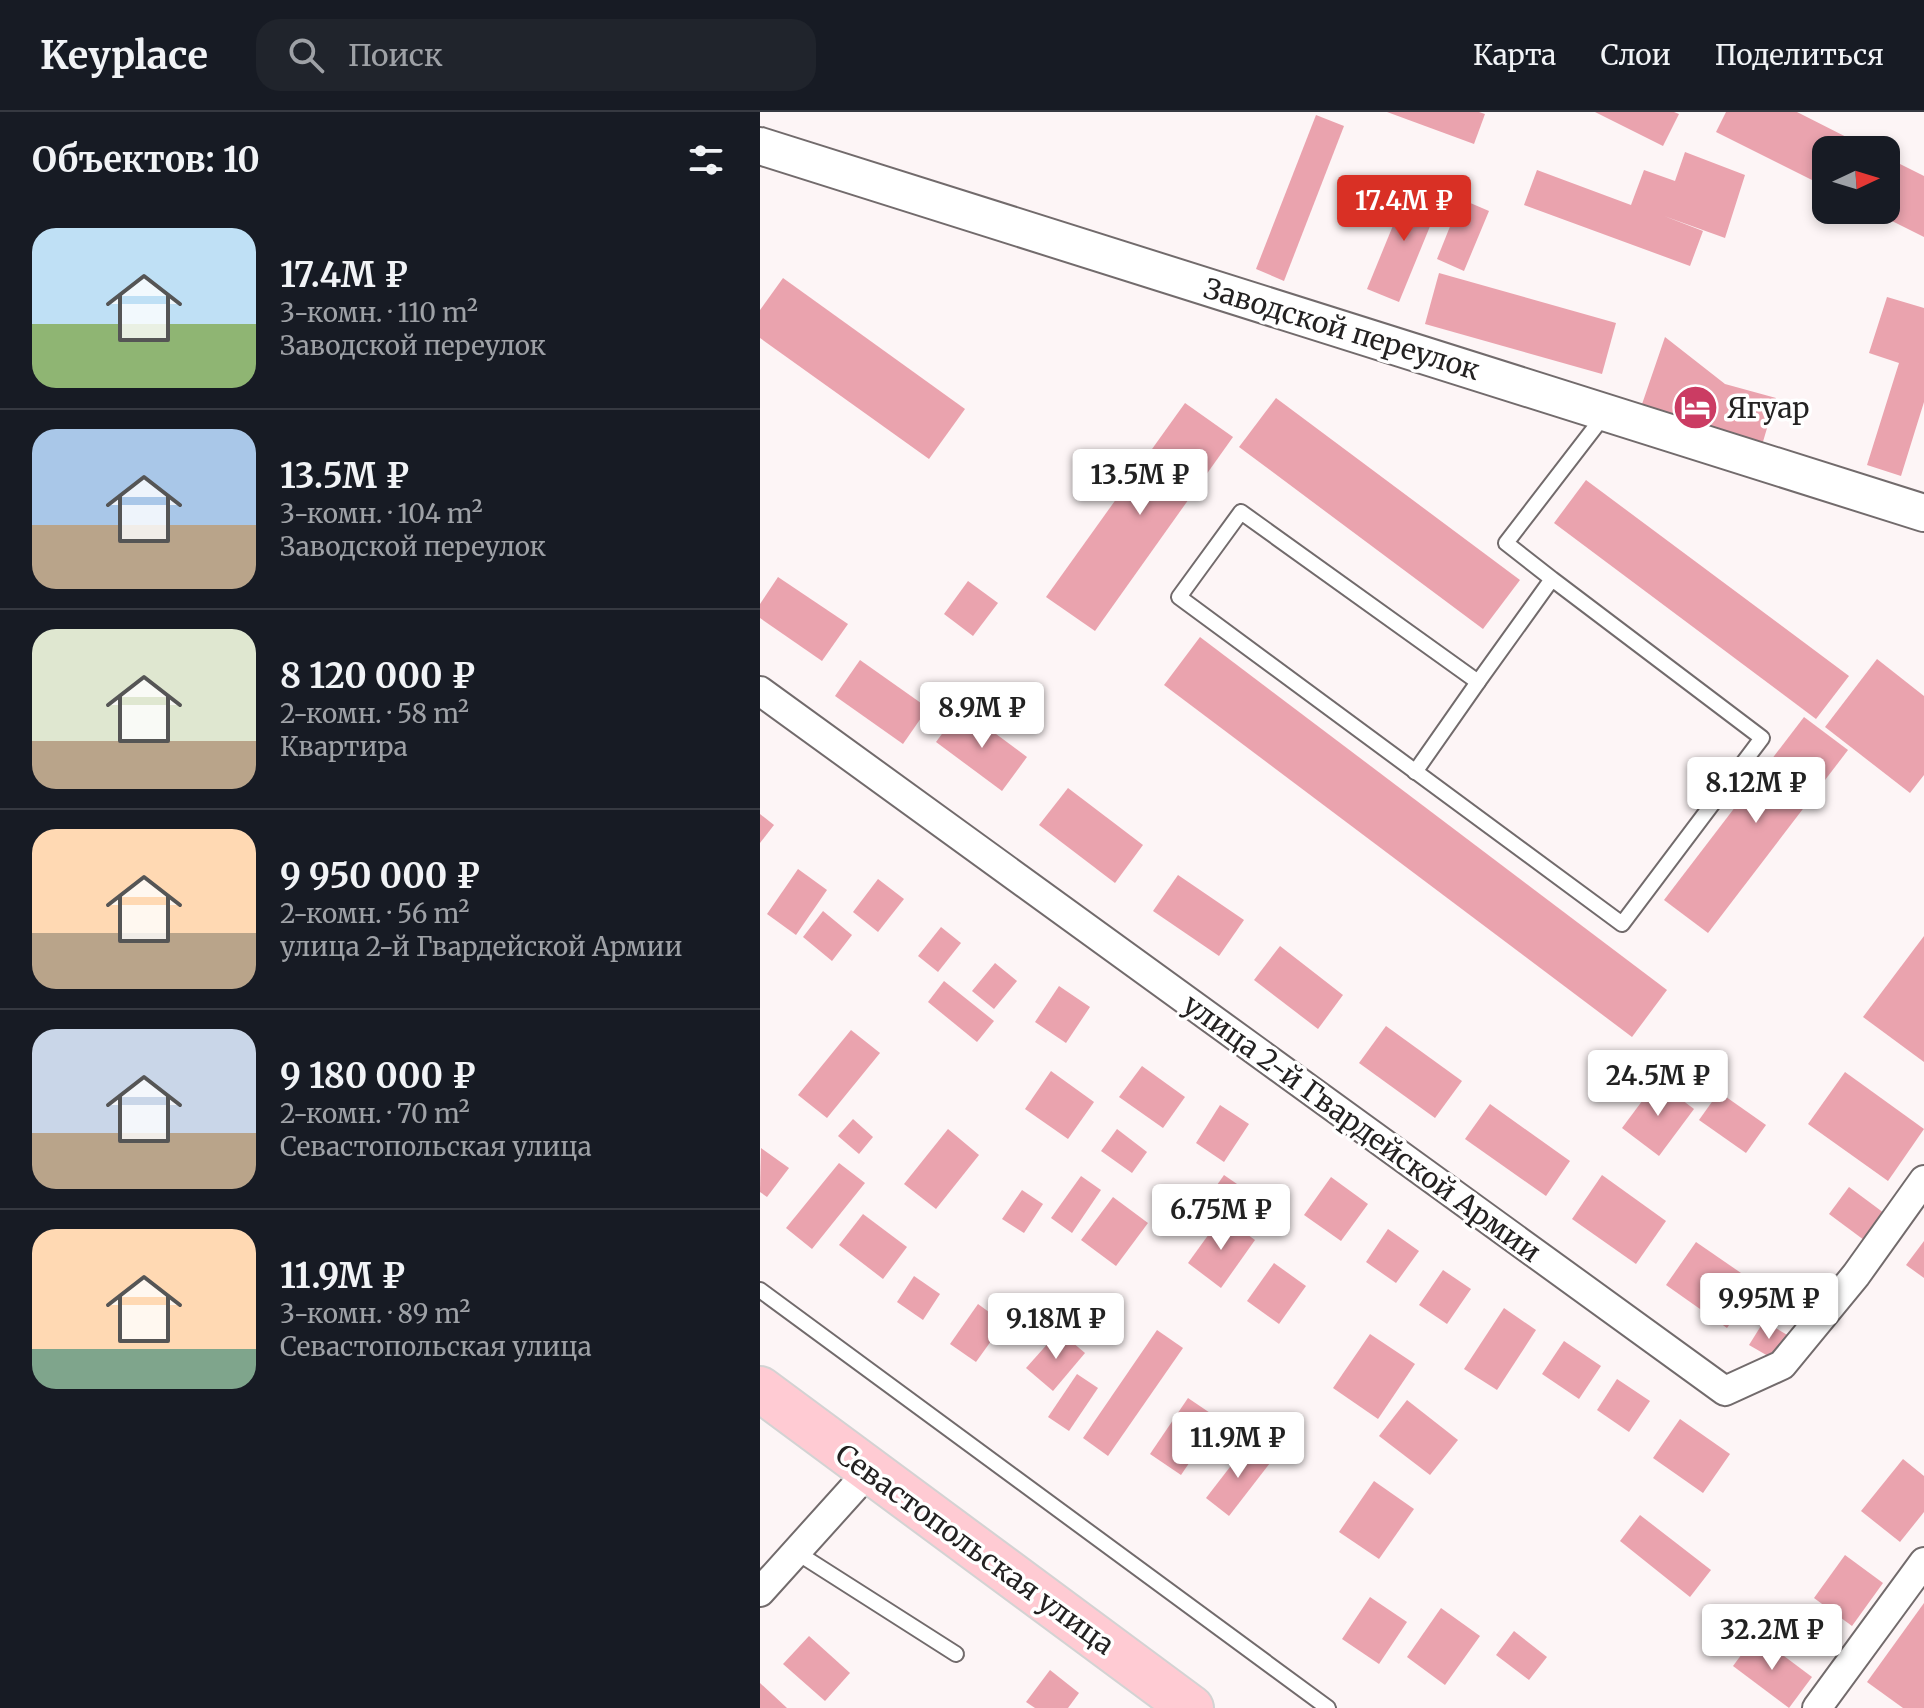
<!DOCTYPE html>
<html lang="ru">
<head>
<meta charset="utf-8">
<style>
  :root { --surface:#171b24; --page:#20242c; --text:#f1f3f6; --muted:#9ea1a6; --line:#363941; --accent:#d93025 }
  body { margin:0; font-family:Merriweather,serif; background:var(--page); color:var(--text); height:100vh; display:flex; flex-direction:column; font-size:30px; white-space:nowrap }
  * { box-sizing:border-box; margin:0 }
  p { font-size:26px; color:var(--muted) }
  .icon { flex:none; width:44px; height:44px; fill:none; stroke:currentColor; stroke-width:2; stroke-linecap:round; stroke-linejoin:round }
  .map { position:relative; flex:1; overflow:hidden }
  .drawer { display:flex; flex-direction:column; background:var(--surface); width:760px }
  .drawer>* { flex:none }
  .needle { width:52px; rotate:86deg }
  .fabs { position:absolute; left:1052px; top:24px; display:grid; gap:16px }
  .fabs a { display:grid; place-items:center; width:88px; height:88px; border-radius:16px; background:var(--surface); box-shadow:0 4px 12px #0003; font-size:40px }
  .price { position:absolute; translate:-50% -68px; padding:0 18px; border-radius:8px; background:#fff; color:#222; font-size:26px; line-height:52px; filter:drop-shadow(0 2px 4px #0008) }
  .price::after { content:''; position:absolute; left:50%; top:48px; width:24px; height:18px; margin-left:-12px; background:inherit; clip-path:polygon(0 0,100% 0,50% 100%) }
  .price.current { background:var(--accent); color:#fff }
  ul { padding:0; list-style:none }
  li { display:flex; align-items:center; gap:24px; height:200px; padding:0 32px }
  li+li { border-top:2px solid var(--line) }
  li span { display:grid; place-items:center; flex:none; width:224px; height:160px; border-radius:24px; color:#555 }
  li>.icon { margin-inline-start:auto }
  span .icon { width:96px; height:96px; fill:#fffc; stroke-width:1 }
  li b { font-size:34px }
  h2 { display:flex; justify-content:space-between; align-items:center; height:96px; padding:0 32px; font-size:34px }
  header { display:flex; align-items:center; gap:48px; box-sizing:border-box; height:112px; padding:0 40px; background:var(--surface); border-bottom:2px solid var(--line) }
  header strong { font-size:38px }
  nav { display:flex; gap:44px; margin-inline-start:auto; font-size:28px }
  .search { width:560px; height:72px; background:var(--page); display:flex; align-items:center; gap:20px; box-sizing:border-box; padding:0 28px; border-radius:24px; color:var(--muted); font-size:30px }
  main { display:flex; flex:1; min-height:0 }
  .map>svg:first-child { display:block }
</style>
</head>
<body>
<header>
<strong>Keyplace</strong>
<div class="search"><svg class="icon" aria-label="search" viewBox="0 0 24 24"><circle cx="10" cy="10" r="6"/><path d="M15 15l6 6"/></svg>Поиск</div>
<nav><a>Карта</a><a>Слои</a><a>Поделиться</a></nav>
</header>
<main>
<section class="drawer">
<h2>Объектов: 10<svg class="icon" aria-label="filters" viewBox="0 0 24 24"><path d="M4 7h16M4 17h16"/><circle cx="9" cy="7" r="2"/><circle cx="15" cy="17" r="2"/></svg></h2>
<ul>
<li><span style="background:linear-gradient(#bfe0f5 60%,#8fb573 0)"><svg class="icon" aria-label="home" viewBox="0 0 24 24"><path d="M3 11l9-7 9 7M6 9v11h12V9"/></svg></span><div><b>17.4M ₽</b><p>3-комн. · 110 m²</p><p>Заводской переулок</p></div></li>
<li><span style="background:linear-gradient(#a9c7e8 60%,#b9a48a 0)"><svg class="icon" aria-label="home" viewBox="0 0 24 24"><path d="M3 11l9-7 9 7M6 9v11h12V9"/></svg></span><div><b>13.5M ₽</b><p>3-комн. · 104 m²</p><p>Заводской переулок</p></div></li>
<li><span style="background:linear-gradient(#dfe7d0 70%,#b9a48a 0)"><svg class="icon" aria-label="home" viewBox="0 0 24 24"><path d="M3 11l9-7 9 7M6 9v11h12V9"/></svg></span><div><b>8 120 000 ₽</b><p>2-комн. · 58 m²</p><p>Квартира</p></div></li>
<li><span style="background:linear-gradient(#ffd9b3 65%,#b9a48a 0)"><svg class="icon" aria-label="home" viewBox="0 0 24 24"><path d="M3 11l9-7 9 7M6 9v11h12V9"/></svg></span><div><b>9 950 000 ₽</b><p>2-комн. · 56 m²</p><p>улица 2-й Гвардейской Армии</p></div></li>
<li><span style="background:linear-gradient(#c9d6e8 65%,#b9a48a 0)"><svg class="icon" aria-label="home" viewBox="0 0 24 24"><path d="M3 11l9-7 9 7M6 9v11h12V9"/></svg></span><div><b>9 180 000 ₽</b><p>2-комн. · 70 m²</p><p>Севастопольская улица</p></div></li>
<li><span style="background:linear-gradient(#ffd9b3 75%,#7fa58c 0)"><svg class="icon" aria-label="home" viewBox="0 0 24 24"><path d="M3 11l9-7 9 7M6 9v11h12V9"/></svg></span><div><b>11.9M ₽</b><p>3-комн. · 89 m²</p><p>Севастопольская улица</p></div></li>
</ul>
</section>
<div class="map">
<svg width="1164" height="1596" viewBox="0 0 1164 1596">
  <rect width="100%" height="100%" fill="#fdf5f6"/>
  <g fill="#eaa3ae">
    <polygon points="627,0 719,0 725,2 714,32"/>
    <polygon points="835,0 914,0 919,2 903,34"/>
    <polygon points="966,0 1037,0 1112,38 1066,38 1066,75 956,20"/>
    <polygon points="556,3 584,14 524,169 496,157"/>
    <polygon points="925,40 985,63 965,126 904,104 943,119 930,154 764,93 777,58 871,93 884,58 915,69"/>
    <polygon points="1126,45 1164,64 1164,125 1110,98 1126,98"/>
    <polygon points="650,72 682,85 639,190 607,177"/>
    <polygon points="701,87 729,99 704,159 677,147"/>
    <polygon points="679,161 856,211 842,262 665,212"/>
    <polygon points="23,166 205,297 169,347 0,226 0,198"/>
    <polygon points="1127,185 1164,196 1164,290 1141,364 1107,353 1139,251 1109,241"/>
    <polygon points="905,225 965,272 1016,286 1002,333 880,298"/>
    <polygon points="516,286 760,468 723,517 479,335"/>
    <polygon points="425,291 473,325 335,519 286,485"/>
    <polygon points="826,368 1089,564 1056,607 794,411"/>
    <polygon points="18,465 88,512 62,549 0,506 0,492"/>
    <polygon points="208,469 238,491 213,524 184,502"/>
    <polygon points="440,525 907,878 872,925 404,573"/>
    <polygon points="1117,547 1164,584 1164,663 1150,681 1065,615"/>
    <polygon points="100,548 168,596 143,632 75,584"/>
    <polygon points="201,596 267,645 242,679 176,630"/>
    <polygon points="1044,605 1088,638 948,821 904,788"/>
    <polygon points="308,676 383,733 355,771 279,713"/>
    <polygon points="0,702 14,713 0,731"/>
    <polygon points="38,757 67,778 36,823 7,802"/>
    <polygon points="418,763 484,808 459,844 393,799"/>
    <polygon points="118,767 144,787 118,820 93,800"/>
    <polygon points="63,799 92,823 72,849 43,825"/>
    <polygon points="181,815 201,831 178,860 158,844"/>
    <polygon points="1164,824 1164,950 1103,905"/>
    <polygon points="520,834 583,883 558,917 494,868"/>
    <polygon points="235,851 257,869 234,897 212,879"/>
    <polygon points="184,869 234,909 217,930 168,890"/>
    <polygon points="299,874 330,895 306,931 275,910"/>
    <polygon points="626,914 702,969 675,1006 599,951"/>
    <polygon points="91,918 120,941 67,1006 38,983"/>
    <polygon points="382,954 425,985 403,1016 359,985"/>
    <polygon points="291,959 334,990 308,1027 265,997"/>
    <polygon points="1085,960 1164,1017 1128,1069 1048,1012"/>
    <polygon points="897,969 934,997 899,1044 862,1016"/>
    <polygon points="959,980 1006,1013 986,1041 939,1008"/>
    <polygon points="730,992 810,1049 786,1084 705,1027"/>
    <polygon points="460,993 489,1012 464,1050 436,1031"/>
    <polygon points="93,1007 113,1025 99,1042 78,1024"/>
    <polygon points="188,1017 219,1043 176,1097 144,1072"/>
    <polygon points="357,1017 387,1040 372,1061 341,1039"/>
    <polygon points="1,1036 29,1056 7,1085 0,1080"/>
    <polygon points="79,1051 105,1071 52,1137 26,1116"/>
    <polygon points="464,1063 519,1101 505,1121 450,1083"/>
    <polygon points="842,1063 906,1109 876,1152 812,1107"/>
    <polygon points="321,1064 341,1078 312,1121 291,1106"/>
    <polygon points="571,1065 608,1092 581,1129 544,1103"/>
    <polygon points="1089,1075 1124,1101 1104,1128 1069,1102"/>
    <polygon points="262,1078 283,1092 264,1121 242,1107"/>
    <polygon points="353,1085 388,1111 356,1154 321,1128"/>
    <polygon points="103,1102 147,1135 123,1167 79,1133"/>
    <polygon points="462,1104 495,1128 461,1176 428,1151"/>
    <polygon points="628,1117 659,1139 636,1171 606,1150"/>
    <polygon points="1164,1129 1164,1166 1146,1153"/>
    <polygon points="936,1130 997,1172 967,1216 906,1173"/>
    <polygon points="514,1151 546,1174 519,1212 487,1189"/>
    <polygon points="683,1158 711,1177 687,1212 659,1193"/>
    <polygon points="154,1164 180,1182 163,1208 137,1190"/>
    <polygon points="218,1192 244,1211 216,1250 190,1232"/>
    <polygon points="744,1196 776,1218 737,1278 704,1257"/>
    <polygon points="1004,1209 1029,1224 1015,1248 989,1233"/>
    <polygon points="397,1218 423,1236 348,1344 323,1326"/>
    <polygon points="299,1219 325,1241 293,1279 266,1256"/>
    <polygon points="610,1222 655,1252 618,1307 573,1276"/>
    <polygon points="804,1229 841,1254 819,1287 782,1262"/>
    <polygon points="317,1262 338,1276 309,1319 288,1305"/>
    <polygon points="857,1267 890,1289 869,1320 837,1298"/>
    <polygon points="428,1286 459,1307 421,1363 390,1342"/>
    <polygon points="647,1288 698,1328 670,1363 619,1324"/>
    <polygon points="920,1307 970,1342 943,1381 893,1346"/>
    <polygon points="487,1333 510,1351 469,1404 446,1386"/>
    <polygon points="1143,1347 1164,1364 1164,1400 1140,1430 1101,1399"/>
    <polygon points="614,1369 654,1397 619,1447 579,1420"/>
    <polygon points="880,1403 951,1458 930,1485 860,1429"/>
    <polygon points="1085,1443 1123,1471 1092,1514 1054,1486"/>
    <polygon points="610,1485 647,1510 619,1552 582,1527"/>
    <polygon points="1164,1491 1164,1596 1143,1596 1107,1570"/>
    <polygon points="681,1496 720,1524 685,1573 647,1545"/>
    <polygon points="754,1519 787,1545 769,1568 736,1543"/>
    <polygon points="996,1523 1052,1565 1029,1596 973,1554"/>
    <polygon points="49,1524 90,1561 65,1589 23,1552"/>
    <polygon points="290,1558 319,1581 308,1596 275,1596 266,1590"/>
    <polygon points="0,1571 27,1596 0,1596"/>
  </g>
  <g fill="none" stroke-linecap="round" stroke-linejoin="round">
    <defs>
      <g id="service">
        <polyline points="792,467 1002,626 862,812 419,485 481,400 718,570 792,467 746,431 846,301"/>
        <polyline points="655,660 718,570"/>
        <polyline points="0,1178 568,1596"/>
        <polyline points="36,1440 196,1542"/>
      </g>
      <g id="minor">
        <polyline points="0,579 965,1279 1022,1253 1096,1163 1164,1068"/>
        <polyline points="0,1480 110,1358"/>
        <polyline points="1057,1596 1164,1450"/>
      </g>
      <polyline id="tertiary" points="0,34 1164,401"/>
      <polyline id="primary" points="0,1277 431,1596"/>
    </defs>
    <use href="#service" stroke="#726b6c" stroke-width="18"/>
    <use href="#minor" stroke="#726b6c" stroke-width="32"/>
    <use href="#tertiary" stroke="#726b6c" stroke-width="40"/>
    <use href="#primary" stroke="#d3d3d3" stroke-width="48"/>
    <use href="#service" stroke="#fff" stroke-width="14"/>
    <use href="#minor" stroke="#fff" stroke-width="28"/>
    <use href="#tertiary" stroke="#fff" stroke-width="36"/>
    <use href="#primary" stroke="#ffcbd3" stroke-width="44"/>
  </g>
  <defs>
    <symbol id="hotel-disc" viewBox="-11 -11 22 22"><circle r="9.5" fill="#cb3c63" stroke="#fff"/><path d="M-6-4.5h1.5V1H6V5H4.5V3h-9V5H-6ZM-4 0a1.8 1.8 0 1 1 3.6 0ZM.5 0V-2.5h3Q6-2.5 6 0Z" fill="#fff"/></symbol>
  </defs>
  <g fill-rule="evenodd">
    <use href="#hotel-disc" x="910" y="270" width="51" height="51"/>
  </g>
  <g text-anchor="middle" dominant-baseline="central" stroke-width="7" stroke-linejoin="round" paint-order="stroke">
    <g font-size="28" fill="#242222" stroke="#fff">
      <text transform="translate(582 217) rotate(17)">Заводской переулок</text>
      <text transform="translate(602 1016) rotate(36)">улица 2-й Гвардейской Армии</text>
      <text transform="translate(215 1437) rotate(36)">Севастопольская улица</text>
    </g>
    <g font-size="28" fill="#242222" stroke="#fff" text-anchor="start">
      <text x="967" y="296">Ягуар</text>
    </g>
  </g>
</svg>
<div class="fabs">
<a><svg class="needle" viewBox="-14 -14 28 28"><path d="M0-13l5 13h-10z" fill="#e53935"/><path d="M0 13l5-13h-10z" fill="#9ea1a6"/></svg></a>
</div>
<b class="price current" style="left:644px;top:131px">17.4M ₽</b>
<b class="price" style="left:380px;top:405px">13.5M ₽</b>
<b class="price" style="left:222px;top:638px">8.9M ₽</b>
<b class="price" style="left:996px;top:713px">8.12M ₽</b>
<b class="price" style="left:898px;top:1006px">24.5M ₽</b>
<b class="price" style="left:461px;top:1140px">6.75M ₽</b>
<b class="price" style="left:1009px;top:1229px">9.95M ₽</b>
<b class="price" style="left:296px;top:1249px">9.18M ₽</b>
<b class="price" style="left:478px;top:1368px">11.9M ₽</b>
<b class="price" style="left:1012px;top:1560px">32.2M ₽</b>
</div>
</main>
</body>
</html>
